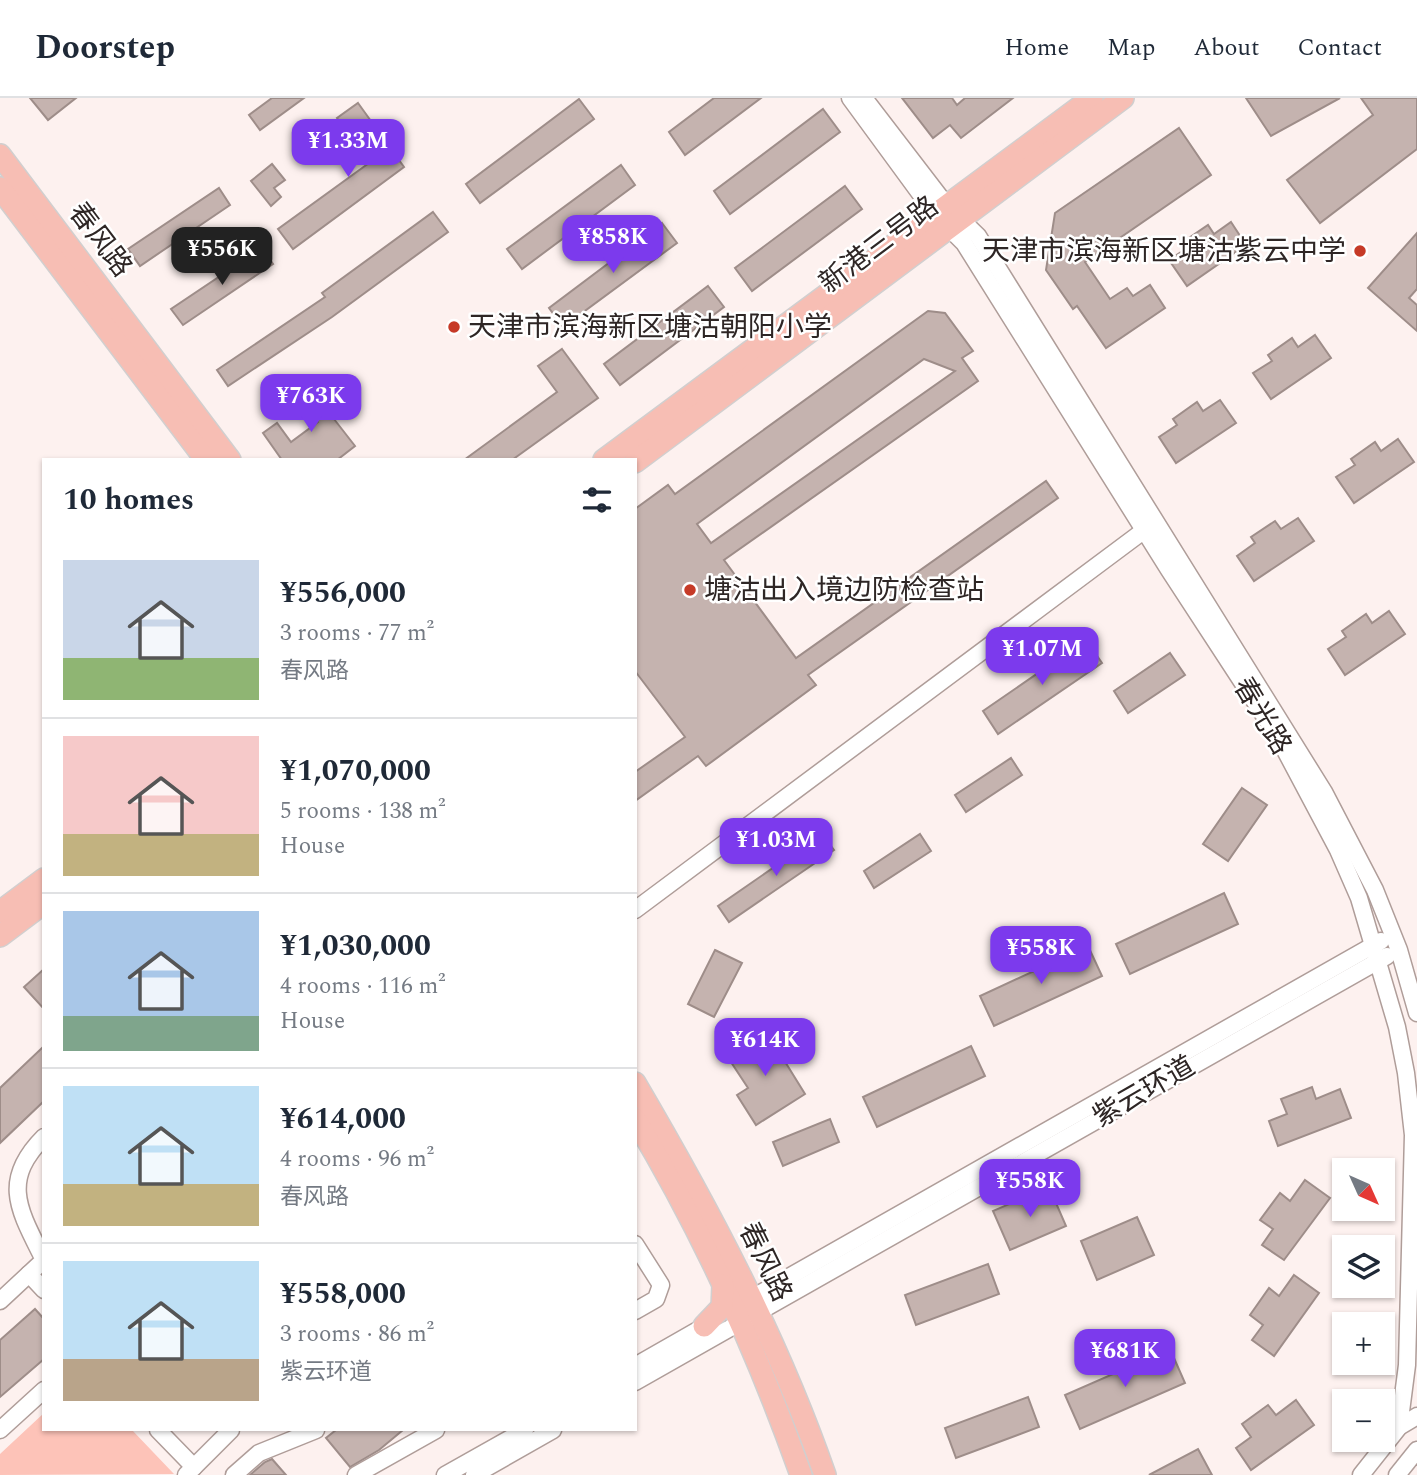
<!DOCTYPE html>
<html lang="en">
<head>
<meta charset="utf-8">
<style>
  :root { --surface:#fff; --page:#f6f6f7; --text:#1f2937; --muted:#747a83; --line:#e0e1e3; --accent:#7c3aed }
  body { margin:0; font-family:Spectral,"Noto Sans SC",serif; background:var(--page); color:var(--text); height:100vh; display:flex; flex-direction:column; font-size:26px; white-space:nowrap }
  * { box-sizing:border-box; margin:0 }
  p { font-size:23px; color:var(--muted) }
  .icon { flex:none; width:38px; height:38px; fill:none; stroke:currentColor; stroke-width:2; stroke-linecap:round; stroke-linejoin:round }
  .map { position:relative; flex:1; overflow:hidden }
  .details { position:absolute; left:42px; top:360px; width:595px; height:973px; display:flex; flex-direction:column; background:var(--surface); border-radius:0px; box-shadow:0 2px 5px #0004 }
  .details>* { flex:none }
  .needle { width:46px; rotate:135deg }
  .tools { position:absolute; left:1332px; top:1060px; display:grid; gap:14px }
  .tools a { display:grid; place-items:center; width:63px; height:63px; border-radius:0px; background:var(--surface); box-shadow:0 2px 5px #0004; font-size:35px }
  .price { position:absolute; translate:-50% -60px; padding:0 16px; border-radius:14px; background:var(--accent); color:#fff; font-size:23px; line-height:46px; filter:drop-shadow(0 2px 4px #0008) }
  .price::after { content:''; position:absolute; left:50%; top:42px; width:21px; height:16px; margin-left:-10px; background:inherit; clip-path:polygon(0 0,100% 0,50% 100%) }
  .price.on { background:#222; color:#fff }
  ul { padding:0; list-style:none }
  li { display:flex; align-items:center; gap:21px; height:175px; padding:0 21px }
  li+li { border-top:2px solid var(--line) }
  li span { display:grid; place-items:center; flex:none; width:196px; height:140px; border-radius:0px; color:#555 }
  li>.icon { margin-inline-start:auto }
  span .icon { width:84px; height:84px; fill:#fffc; stroke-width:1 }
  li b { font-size:30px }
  h2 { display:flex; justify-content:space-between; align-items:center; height:84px; padding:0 21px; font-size:30px }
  header { display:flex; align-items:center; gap:42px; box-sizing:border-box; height:98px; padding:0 35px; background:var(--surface); border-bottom:2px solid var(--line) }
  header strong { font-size:33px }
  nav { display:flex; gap:38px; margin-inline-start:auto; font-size:24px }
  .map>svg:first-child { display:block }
</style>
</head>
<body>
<header>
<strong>Doorstep</strong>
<nav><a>Home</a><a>Map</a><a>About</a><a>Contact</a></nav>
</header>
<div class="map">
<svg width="1417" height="1377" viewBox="0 0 1417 1377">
  <rect width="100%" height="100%" fill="#fdf1ef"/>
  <polygon fill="#fdc3b8" points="44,1315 44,1332 132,1332 174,1376 0,1377 0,1356"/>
  <g fill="#c5b3af" stroke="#9e8d89" stroke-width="2" fill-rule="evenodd">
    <polygon points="30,0 76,0 48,22"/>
    <polygon points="272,0 304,0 260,32 249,17"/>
    <polygon points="714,0 761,0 685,57 669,34"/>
    <polygon points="902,0 952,0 957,7 965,0 1013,0 961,40 950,27 933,40"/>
    <polygon points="1246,0 1340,0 1271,38"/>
    <polygon points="1361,0 1417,0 1417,51 1320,125 1287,82 1373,17"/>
    <polygon points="579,1 594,21 480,105 466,86"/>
    <polygon points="358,5 404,69 293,151 278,131 369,65 337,20"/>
    <polygon points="823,11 840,34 730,116 714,93"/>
    <polygon points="1179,30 1211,77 1085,164 1110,201 1127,190 1133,198 1150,187 1165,210 1106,250 1077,208 1073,211 1046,172 1055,115"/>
    <polygon points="272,66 285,82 274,90 281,99 271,108 251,83"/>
    <polygon points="621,67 635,87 522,171 507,151"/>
    <polygon points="845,88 862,111 752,193 735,170"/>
    <polygon points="219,90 230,107 140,168 128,151"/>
    <polygon points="433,114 448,134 332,219 228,288 217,272 325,199 322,195"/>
    <polygon points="1231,124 1246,147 1187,188 1169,162 1187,150 1183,144 1208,127 1214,136"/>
    <polygon points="662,125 677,145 563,229 549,210"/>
    <polygon points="1417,135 1417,191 1409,200 1417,207 1417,233 1368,190"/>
    <polygon points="262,150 273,166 183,227 171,211"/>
    <polygon points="708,188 724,209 620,287 604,266"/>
    <path d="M928,213l17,2 28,38 -11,7 16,23 -254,179 72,98 250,-177 12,17 -250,177 8,10 -110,81 -8,-10 -63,45v-29l50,-35 -50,-66v-162l33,-24 7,9zM924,261l31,12 -244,172 -14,-19z"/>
    <polygon points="1315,237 1331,260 1271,301 1253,275 1272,263 1268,257 1292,240 1298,249"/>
    <polygon points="562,251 598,300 512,362 464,362 557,294 538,268"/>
    <polygon points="302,280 355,348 337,362 282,362 263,335 277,325 291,344 318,324 291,288"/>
    <polygon points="1220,302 1236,325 1176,365 1159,339 1177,327 1173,321 1197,304 1203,313"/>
    <polygon points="1398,341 1414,364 1354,405 1336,379 1355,367 1351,361 1375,344 1381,353"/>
    <polygon points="1298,420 1314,443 1254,483 1237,458 1255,445 1251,439 1275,423 1281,431"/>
    <polygon points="1389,513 1405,536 1345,577 1328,551 1346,539 1342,533 1366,516 1372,525"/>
    <polygon points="1086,542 1102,565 998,636 983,613"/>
    <polygon points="1170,555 1185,577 1128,615 1114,593"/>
    <polygon points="1011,660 1022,677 966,714 955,697"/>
    <polygon points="1242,690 1267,707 1228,763 1203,746"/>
    <polygon points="822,736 834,752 729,824 718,808"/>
    <polygon points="920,736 931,753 874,790 864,773"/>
    <polygon points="1224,795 1238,826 1130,876 1116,846"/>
    <polygon points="1088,848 1102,878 994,928 980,898"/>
    <polygon points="715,852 742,865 714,919 688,906"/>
    <polygon points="44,871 44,911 24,889"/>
    <polygon points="766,933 805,996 756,1027 737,997 748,990 727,958"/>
    <polygon points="44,948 44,1003 0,1045 0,990"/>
    <polygon points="971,948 985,978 877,1029 863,999"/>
    <polygon points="1312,989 1316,1001 1340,991 1351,1020 1278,1048 1269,1023 1287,1016 1281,1001"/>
    <polygon points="830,1021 839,1044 783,1068 773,1044"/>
    <polygon points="1305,1082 1330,1100 1284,1162 1262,1147 1273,1131 1260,1122 1280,1095 1290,1103"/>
    <polygon points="1049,1089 1066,1128 1010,1152 993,1113"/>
    <polygon points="1137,1119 1154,1157 1097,1182 1081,1143"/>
    <polygon points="988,1166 999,1196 916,1227 905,1197"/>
    <polygon points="1294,1177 1319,1195 1274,1258 1252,1242 1263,1227 1250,1217 1269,1190 1279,1198"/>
    <polygon points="35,1211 44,1221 44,1261 0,1299 0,1242"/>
    <polygon points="1170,1251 1185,1285 1080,1331 1065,1297"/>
    <polygon points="1028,1299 1039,1329 956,1360 945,1330"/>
    <polygon points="1296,1302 1314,1327 1251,1372 1236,1350 1251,1339 1242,1326 1268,1307 1276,1317"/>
    <polygon points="336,1332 403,1332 379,1352 350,1369 326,1340"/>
    <polygon points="1198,1351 1212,1377 1149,1377"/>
    <polygon points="272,1361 286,1377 250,1377 265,1364"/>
  </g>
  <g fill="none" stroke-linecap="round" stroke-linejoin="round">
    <defs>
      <g id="minor">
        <polyline points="850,0 935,116 964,145 1169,472 1278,639 1338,752 1359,800 1397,929 1406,975 1413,1037 1407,1267 1399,1329"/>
        <polyline points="864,0 947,108 978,138 1324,694 1375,792 1399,852 1417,915"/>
        <polyline points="635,812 1154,425"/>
        <polyline points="635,1146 661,1187 656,1201 635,1213"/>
        <polyline points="29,1176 44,1192"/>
        <path d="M0,1203l44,-41c-25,-50 -44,-79 0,-123"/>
        <polyline points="743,1205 1381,843"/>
        <polyline points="635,1268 712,1224"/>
        <polyline points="635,1284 1387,858"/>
        <polyline points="0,1332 44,1292"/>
        <polyline points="158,1332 194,1369"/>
        <polyline points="186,1377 231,1332"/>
        <polyline points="234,1377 259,1355 316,1332"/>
        <polyline points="356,1377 436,1332"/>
        <polyline points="445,1377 525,1332"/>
        <polyline points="474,1377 553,1332"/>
        <polyline points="1361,1377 1399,1329 1417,1318"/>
        <polyline points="1397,1377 1417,1352"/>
      </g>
      <g id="major">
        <polyline points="0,57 230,362"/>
        <polyline points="0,90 206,362"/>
        <polyline points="604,362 1092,0"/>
        <polyline points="635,364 1123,0"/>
        <polyline points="0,814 44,781"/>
        <polyline points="0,838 44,805"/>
        <path d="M635,985c74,126 142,254 190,392"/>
        <path d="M635,1021c68,113 122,232 166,356"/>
        <polyline points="704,1228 722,1209 723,1187"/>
      </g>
    </defs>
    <use href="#minor" stroke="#af9d99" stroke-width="19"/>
    <use href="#major" stroke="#d1cfcf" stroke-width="24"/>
    <use href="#minor" stroke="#fff" stroke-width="16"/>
    <use href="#major" stroke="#f7beb4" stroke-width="21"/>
  </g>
  <g fill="#c63a27" stroke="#fff" stroke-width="2.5">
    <circle cx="1360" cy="153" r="7"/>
    <circle cx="454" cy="229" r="7"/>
    <circle cx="690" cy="492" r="7"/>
  </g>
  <g text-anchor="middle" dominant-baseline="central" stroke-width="5" stroke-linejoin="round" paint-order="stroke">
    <g font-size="28" fill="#2e2625" stroke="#fff">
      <text transform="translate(100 142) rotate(53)">春风路</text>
      <text transform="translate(879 147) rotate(-37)">新港三号路</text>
      <text transform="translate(1262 618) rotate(59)">春光路</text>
      <text transform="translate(1144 994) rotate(-30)">紫云环道</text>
      <text transform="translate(765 1164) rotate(64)">春风路</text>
    </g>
    <g font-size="28" fill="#2e2625" stroke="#fff" text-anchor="start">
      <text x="1346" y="153" text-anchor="end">天津市滨海新区塘沽紫云中学</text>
      <text x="468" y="229">天津市滨海新区塘沽朝阳小学</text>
      <text x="704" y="492">塘沽出入境边防检查站</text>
    </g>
  </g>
</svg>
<div class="tools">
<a><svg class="needle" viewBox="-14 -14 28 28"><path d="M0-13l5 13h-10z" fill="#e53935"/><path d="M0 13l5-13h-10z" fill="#747a83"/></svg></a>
<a><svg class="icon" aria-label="layers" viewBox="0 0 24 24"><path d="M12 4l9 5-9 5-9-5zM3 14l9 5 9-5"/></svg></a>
<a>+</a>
<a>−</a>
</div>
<b class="price" style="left:348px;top:81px">¥1.33M</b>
<b class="price" style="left:613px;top:177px">¥858K</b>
<b class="price on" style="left:222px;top:189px">¥556K</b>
<b class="price" style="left:311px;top:336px">¥763K</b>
<b class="price" style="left:1042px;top:589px">¥1.07M</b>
<b class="price" style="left:776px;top:780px">¥1.03M</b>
<b class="price" style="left:1041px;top:888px">¥558K</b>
<b class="price" style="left:765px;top:980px">¥614K</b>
<b class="price" style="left:1030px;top:1121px">¥558K</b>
<b class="price" style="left:1125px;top:1291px">¥681K</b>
<section class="details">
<h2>10 homes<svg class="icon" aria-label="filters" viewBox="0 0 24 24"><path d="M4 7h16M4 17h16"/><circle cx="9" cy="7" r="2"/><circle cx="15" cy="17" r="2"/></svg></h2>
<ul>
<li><span style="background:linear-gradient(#c9d6e8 70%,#8fb573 0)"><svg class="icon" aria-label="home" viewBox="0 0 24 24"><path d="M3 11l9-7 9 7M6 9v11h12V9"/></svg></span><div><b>¥556,000</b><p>3 rooms · 77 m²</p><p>春风路</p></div></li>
<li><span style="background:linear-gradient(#f6c9c9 70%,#c2b280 0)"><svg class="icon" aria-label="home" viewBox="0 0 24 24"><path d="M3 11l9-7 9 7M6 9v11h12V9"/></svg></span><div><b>¥1,070,000</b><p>5 rooms · 138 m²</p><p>House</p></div></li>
<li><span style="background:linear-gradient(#a9c7e8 75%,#7fa58c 0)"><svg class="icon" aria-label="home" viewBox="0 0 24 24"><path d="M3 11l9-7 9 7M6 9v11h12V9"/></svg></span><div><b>¥1,030,000</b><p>4 rooms · 116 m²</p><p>House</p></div></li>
<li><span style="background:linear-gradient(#bfe0f5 70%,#c2b280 0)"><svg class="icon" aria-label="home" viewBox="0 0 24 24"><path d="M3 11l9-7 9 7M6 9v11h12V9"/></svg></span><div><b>¥614,000</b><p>4 rooms · 96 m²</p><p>春风路</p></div></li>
<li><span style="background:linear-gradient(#bfe0f5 70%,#b9a48a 0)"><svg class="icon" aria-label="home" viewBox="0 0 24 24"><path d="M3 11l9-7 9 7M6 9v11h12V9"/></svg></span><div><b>¥558,000</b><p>3 rooms · 86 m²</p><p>紫云环道</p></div></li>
</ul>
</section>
</div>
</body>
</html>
